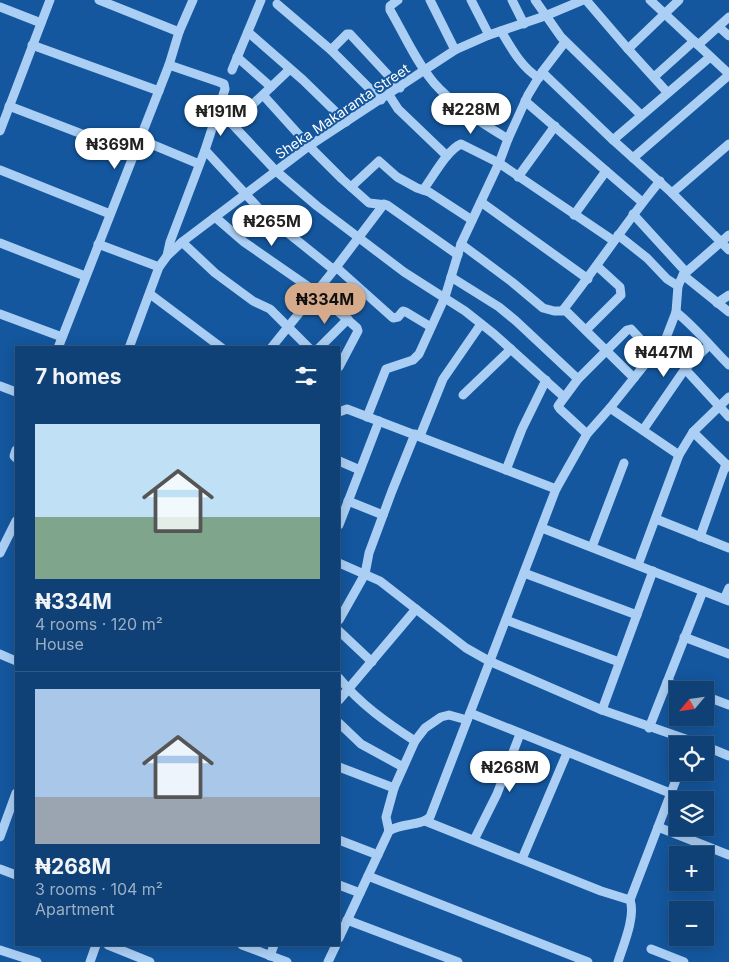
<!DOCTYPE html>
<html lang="en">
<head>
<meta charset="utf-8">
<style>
  :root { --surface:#0f4176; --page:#18487b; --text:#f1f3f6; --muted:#9bafc5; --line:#2f5a88; --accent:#d6ab8b }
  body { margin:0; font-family:Inter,sans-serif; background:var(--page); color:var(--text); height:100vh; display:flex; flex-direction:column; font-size:19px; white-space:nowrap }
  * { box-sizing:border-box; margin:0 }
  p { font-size:16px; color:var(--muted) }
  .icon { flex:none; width:28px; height:28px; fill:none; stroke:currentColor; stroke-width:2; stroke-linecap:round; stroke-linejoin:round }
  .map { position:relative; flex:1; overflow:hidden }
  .panel { position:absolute; left:15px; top:346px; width:325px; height:600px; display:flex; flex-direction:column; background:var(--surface); border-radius:0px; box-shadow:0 2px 12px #0003,0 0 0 1px var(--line) }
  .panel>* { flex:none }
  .needle { width:32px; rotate:241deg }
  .controls { position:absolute; left:669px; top:681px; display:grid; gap:10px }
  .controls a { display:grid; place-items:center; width:45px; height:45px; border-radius:0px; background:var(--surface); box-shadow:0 2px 12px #0003,0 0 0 1px var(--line); font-size:25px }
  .price { position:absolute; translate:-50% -42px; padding:0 11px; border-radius:18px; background:#fff; color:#222; font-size:16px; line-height:32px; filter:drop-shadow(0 1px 2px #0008) }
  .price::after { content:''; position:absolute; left:50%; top:30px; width:15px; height:11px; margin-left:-8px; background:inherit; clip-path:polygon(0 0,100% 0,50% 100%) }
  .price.current { background:var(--accent); color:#111 }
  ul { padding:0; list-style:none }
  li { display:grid; align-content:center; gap:10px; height:265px; padding:0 20px }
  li+li { border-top:1px solid var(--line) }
  li span { display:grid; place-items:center; height:155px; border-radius:0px; color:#555 }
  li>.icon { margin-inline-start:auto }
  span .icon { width:90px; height:90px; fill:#fffc; stroke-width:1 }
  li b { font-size:21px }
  h2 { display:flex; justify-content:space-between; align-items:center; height:60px; padding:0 20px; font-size:21px }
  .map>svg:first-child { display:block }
</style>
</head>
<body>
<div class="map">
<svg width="729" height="962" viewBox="0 0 729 962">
  <rect width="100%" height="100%" fill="#14579e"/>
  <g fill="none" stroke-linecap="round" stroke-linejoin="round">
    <g stroke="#abcff4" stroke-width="9">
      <polyline points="99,0 179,32"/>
      <path d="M398,0l-8,6v4c14,24 26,52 44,73 19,22 49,41 74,56"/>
      <polyline points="430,0 455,50"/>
      <polyline points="471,0 489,35"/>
      <polyline points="512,0 524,24"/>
      <polyline points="535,0 561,37 641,115"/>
      <polyline points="586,0 628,49"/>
      <polyline points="650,0 729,74"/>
      <polyline points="277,4 331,50 381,100"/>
      <polyline points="0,7 41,23"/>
      <polyline points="719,27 729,36"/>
      <path d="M501,31c10,17 21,37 38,47"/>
      <polyline points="248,32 303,80 346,122"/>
      <polyline points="32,45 159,91"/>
      <polyline points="698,45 729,17"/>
      <polyline points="331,50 347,34 350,34 400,88"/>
      <polyline points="237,57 271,87"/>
      <polyline points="232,70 261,0"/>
      <polyline points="542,72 613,140 672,193 729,250"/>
      <polyline points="654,77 694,41"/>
      <polyline points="667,92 628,49 679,0"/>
      <polyline points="263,95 309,146 342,179 369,203 387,205 458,255"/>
      <polyline points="389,95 398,109 447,156"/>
      <polyline points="525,101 642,202"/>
      <polyline points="9,106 134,154"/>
      <polyline points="218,112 232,124 276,171 317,206 404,272 465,311 494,334 564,397"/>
      <polyline points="232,124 290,69"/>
      <polyline points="0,131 50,0"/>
      <polyline points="139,139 199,164"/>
      <polyline points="613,140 710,57"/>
      <polyline points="205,150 263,213 334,270"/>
      <polyline points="633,158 729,75"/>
      <polyline points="0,170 110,214"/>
      <polyline points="518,177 555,126"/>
      <polyline points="351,187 379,161 397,177 417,188 429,192 472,220"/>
      <path d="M423,190c10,-13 24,-40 38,-46l38,19 115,78"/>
      <polyline points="672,193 729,144"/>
      <polyline points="481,202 588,279"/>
      <polyline points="633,214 686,272"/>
      <polyline points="574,215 606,171"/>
      <polyline points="215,217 244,242 316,292 357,328 358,331 339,367"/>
      <polyline points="618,235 647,258 667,279 678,286"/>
      <polyline points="182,242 215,273 253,301 270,309 309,348"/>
      <polyline points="0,243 85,276"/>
      <polyline points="98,244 159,267"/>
      <polyline points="461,244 512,282 543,308 554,311 566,311 634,378"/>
      <polyline points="167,256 170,242 205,150 225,89 224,84 219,82 169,65"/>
      <polyline points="336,267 393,318 398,317 403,311 406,312 431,327"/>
      <polyline points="683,275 729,312"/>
      <polyline points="451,277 499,307 516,321 578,379"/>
      <polyline points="150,294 222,348"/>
      <polyline points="717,303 729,295"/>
      <path d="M563,310c34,-43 63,-88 97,-129"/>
      <path d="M676,312c20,16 35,35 53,53"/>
      <polyline points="0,314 62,337"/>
      <polyline points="586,330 621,295 620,287 597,266"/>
      <polyline points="58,348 169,65 179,32 193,0"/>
      <polyline points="129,348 159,267 167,256 182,242 309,146 455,50 489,35 545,16 583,0"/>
      <polyline points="271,348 334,270 384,204"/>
      <polyline points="319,348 348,319"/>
      <polyline points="685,369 729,417"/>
      <polyline points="0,386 16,392"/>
      <polyline points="463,395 511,349"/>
      <polyline points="610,408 679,455"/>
      <polyline points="339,412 347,409 556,489"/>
      <polyline points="367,417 386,369 413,360 419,354 445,297 461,244 499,163 508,139 528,95 542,72 565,42"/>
      <polyline points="643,430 685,369 709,345"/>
      <polyline points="693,432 729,467"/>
      <polyline points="587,434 560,409 558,406 578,379 627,330 631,329 654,354"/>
      <polyline points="420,436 443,379 481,324"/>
      <polyline points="16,450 14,456 16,458"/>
      <polyline points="339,461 360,470"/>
      <polyline points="506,470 522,429 546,380"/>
      <polyline points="348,501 383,515"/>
      <polyline points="656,519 729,548"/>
      <polyline points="339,525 379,421"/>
      <polyline points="542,528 729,601"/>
      <polyline points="700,537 726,464"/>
      <polyline points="592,547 624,463"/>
      <polyline points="0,553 16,521"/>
      <polyline points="339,563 380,581 466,648 489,661 602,710 703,745"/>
      <polyline points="638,565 679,455 693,432 729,397"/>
      <polyline points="524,573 637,615"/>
      <polyline points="724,599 729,588"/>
      <polyline points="339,620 365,574 369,553 392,491 415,434"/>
      <polyline points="506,620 619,662"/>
      <polyline points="339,631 372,662"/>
      <polyline points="684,637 729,654"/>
      <polyline points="0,654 16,661"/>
      <path d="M339,678c21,26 48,45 76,63"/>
      <polyline points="667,682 689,690"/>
      <polyline points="705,696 729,705"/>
      <polyline points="339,700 416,609"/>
      <polyline points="602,710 653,571"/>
      <polyline points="470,713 670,793"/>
      <polyline points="339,723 361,744 403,767"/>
      <polyline points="649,728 703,591"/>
      <polyline points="705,746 729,756"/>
      <polyline points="339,767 394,788"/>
      <path d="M425,821l176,70 29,9c6,16 -7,46 -12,62"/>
      <polyline points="658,827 729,855"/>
      <polyline points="389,831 386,817 394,788 415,741 425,728 441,717 449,715 467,720"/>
      <polyline points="0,837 16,793"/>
      <polyline points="339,840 378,855"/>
      <polyline points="474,840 497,794 520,734"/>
      <polyline points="522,859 567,753"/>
      <polyline points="0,869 16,875"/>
      <polyline points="368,876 588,962"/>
      <polyline points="339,885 360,893"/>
      <polyline points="630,900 679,772"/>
      <polyline points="347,920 458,962"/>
      <path d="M339,938l50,-107c14,-9 31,-4 41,-14l126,-328 31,-55 23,-26 56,-70 10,-26 2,-26 5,-11 46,-40"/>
      <polyline points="108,945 150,962"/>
      <polyline points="242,945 287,962"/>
      <polyline points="651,949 684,962"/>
      <polyline points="0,950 37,962"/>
      <polyline points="270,956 274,945"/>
      <polyline points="90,962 96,945"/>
      <polyline points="328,962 336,945"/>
    </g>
  </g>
  <g text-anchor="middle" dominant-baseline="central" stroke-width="4" stroke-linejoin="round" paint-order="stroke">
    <g font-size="14" fill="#fff" stroke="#14579e">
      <text transform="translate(342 111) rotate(-34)">Sheka Makaranta Street</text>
    </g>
  </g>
</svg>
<div class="controls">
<a><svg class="needle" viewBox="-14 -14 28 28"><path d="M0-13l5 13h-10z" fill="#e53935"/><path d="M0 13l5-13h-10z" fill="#9bafc5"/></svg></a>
<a><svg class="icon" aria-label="locate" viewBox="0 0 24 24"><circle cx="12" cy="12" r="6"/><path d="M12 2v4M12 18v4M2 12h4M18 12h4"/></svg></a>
<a><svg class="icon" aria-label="layers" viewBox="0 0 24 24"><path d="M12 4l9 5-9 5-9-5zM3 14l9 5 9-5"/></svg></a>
<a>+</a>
<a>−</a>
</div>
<b class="price" style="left:471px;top:135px">₦228M</b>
<b class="price" style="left:221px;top:137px">₦191M</b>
<b class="price" style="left:115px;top:170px">₦369M</b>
<b class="price" style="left:272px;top:247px">₦265M</b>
<b class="price current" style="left:325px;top:325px">₦334M</b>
<b class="price" style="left:664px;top:378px">₦447M</b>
<b class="price" style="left:510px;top:793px">₦268M</b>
<section class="panel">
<h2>7 homes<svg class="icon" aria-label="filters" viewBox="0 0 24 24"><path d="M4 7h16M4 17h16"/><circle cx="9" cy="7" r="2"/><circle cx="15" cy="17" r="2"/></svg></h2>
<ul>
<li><span style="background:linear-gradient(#bfe0f5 60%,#7fa58c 0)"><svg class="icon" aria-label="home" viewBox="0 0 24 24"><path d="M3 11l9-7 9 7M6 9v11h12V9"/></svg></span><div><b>₦334M</b><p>4 rooms · 120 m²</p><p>House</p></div></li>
<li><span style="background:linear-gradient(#a9c7e8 70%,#9aa5b1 0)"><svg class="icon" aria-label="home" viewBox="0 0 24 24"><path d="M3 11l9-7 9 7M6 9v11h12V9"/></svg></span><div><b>₦268M</b><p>3 rooms · 104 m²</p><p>Apartment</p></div></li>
</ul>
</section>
</div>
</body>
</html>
